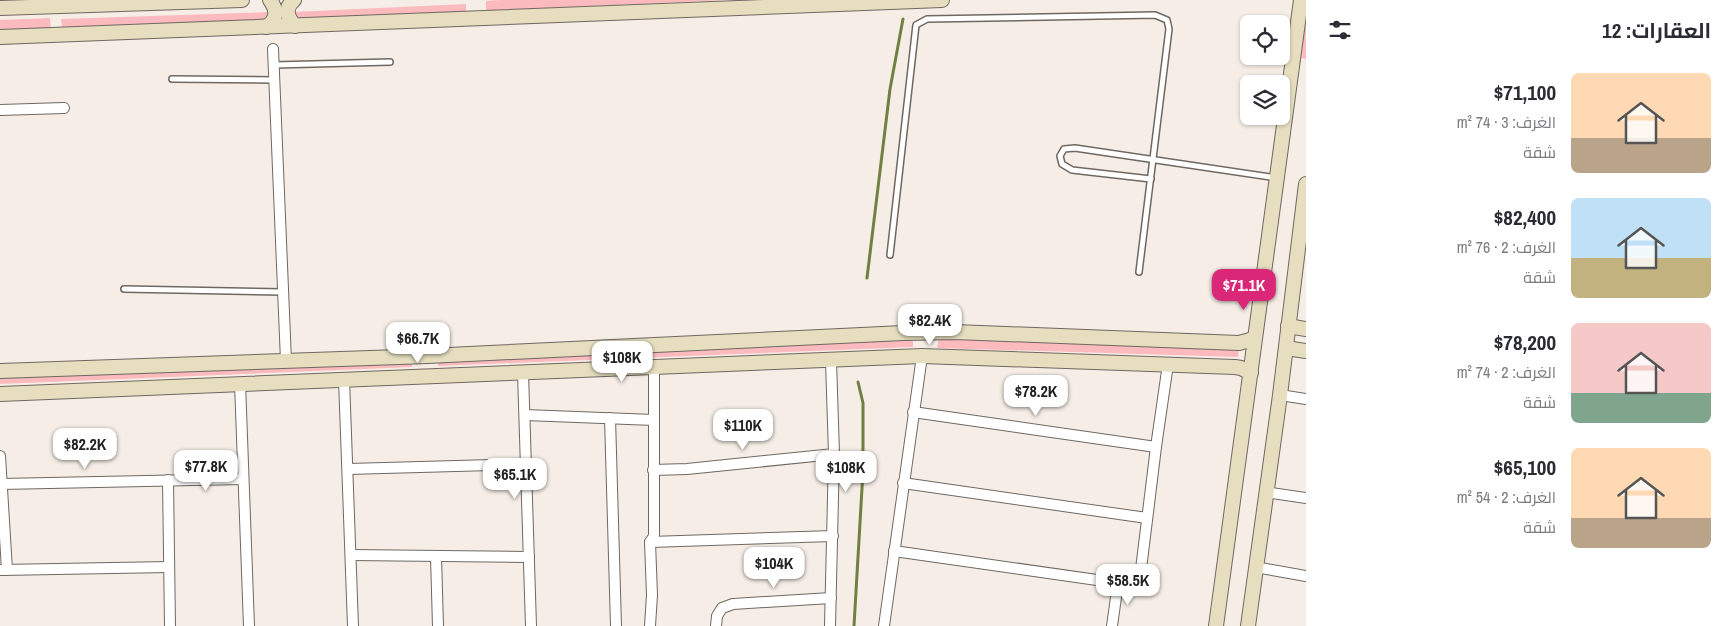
<!DOCTYPE html>
<html lang="ar">
<head>
<meta charset="utf-8">
<style>
  :root { --surface:#fff; --page:#f7f7f7; --text:#2b2b33; --muted:#7c7c81; --accent:#db2777 }
  body { margin:0; font-family:"Archivo Narrow",Cairo,sans-serif; background:var(--page); color:var(--text); direction:rtl; height:100vh; display:flex; flex-direction:column; font-size:19px; white-space:nowrap }
  * { box-sizing:border-box; margin:0 }
  p { font-size:16px; color:var(--muted) }
  .icon { flex:none; width:28px; height:28px; fill:none; stroke:currentColor; stroke-width:2; stroke-linecap:round; stroke-linejoin:round }
  .map { position:relative; flex:1; overflow:hidden; direction:ltr }
  .drawer { display:flex; flex-direction:column; background:var(--surface); width:425px }
  .drawer>* { flex:none }
  .fabs { position:absolute; left:1240px; top:15px; display:grid; gap:10px }
  .fabs a { display:grid; place-items:center; width:50px; height:50px; border-radius:8px; background:var(--surface); box-shadow:0 1px 4px #0004; font-size:25px }
  .price { position:absolute; translate:-50% -42px; padding:0 11px; border-radius:10px; background:#fff; color:#222; font-size:16px; line-height:32px; filter:drop-shadow(0 1px 2px #0008) }
  .price::after { content:''; position:absolute; left:50%; top:30px; width:15px; height:11px; margin-left:-8px; background:inherit; clip-path:polygon(0 0,100% 0,50% 100%) }
  .price.on { background:var(--accent); color:#fff }
  ul { padding:0; list-style:none }
  li { display:flex; align-items:center; gap:15px; height:125px; padding:0 20px }
  li span { display:grid; place-items:center; flex:none; width:140px; height:100px; border-radius:8px; color:#555 }
  li>.icon { margin-inline-start:auto }
  span .icon { width:60px; height:60px; fill:#fffc; stroke-width:1 }
  li b { font-size:21px }
  h2 { display:flex; justify-content:space-between; align-items:center; height:60px; padding:0 20px; font-size:21px }
  main { display:flex; flex:1; min-height:0 }
  .map>svg:first-child { display:block }
</style>
</head>
<body>
<main>
<section class="drawer">
<h2>العقارات: 12<svg class="icon" aria-label="filters" viewBox="0 0 24 24"><path d="M4 7h16M4 17h16"/><circle cx="9" cy="7" r="2"/><circle cx="15" cy="17" r="2"/></svg></h2>
<ul>
<li><span style="background:linear-gradient(#ffd9b3 65%,#b9a48a 0)"><svg class="icon" aria-label="home" viewBox="0 0 24 24"><path d="M3 11l9-7 9 7M6 9v11h12V9"/></svg></span><div><b>$71,100</b><p>الغرف: 3 · 74 m²</p><p>شقة</p></div></li>
<li><span style="background:linear-gradient(#bfe0f5 60%,#c2b280 0)"><svg class="icon" aria-label="home" viewBox="0 0 24 24"><path d="M3 11l9-7 9 7M6 9v11h12V9"/></svg></span><div><b>$82,400</b><p>الغرف: 2 · 76 m²</p><p>شقة</p></div></li>
<li><span style="background:linear-gradient(#f6c9c9 70%,#7fa58c 0)"><svg class="icon" aria-label="home" viewBox="0 0 24 24"><path d="M3 11l9-7 9 7M6 9v11h12V9"/></svg></span><div><b>$78,200</b><p>الغرف: 2 · 74 m²</p><p>شقة</p></div></li>
<li><span style="background:linear-gradient(#ffd9b3 70%,#b9a48a 0)"><svg class="icon" aria-label="home" viewBox="0 0 24 24"><path d="M3 11l9-7 9 7M6 9v11h12V9"/></svg></span><div><b>$65,100</b><p>الغرف: 2 · 54 m²</p><p>شقة</p></div></li>
</ul>
</section>
<div class="map">
<svg width="1306" height="626" viewBox="0 0 1306 626">
  <rect width="100%" height="100%" fill="#f6eee6"/>
  <g fill="#fababe">
    <polygon points="500,0 727,0 486,11 486,1"/>
    <polygon points="466,4 466,13 293,20 293,12"/>
    <polygon points="270,12 270,21 62,28 61,19"/>
    <polygon points="1306,16 1306,59 1301,58"/>
    <polygon points="50,18 51,29 0,31 0,20"/>
    <polygon points="939,336 1239,348 1238,357 937,348"/>
    <polygon points="913,338 913,347 438,366 438,358"/>
    <polygon points="412,359 412,367 0,384 0,375"/>
  </g>
  <g fill="none" stroke-linecap="round" stroke-linejoin="round">
    <g stroke="#708041" stroke-width="3">
      <polyline points="867,278 890,89 903,19"/>
      <polyline points="854,626 863,471 863,403 858,382"/>
    </g>
    <defs>
      <g id="lane">
        <polyline points="274,65 390,62"/>
        <polyline points="172,79 274,80"/>
        <polyline points="1151,179 1072,170 1062,164 1060,156 1064,149 1075,148 1277,178"/>
        <polyline points="890,255 916,25 927,19 1155,15 1167,20 1169,29 1139,272"/>
        <polyline points="124,289 283,292"/>
      </g>
      <g id="street">
        <polyline points="273,49 286,361"/>
        <polyline points="0,110 64,108"/>
        <polyline points="523,373 531,626"/>
        <polyline points="344,379 353,626"/>
        <polyline points="240,383 249,626"/>
        <polyline points="1280,395 1306,399"/>
        <polyline points="913,412 1156,447"/>
        <polyline points="525,415 654,420"/>
        <polyline points="610,418 616,626"/>
        <polyline points="0,456 7,570"/>
        <polyline points="348,469 527,464"/>
        <polyline points="653,470 687,469 834,454"/>
        <polyline points="168,480 170,626"/>
        <polyline points="903,483 1147,518"/>
        <polyline points="1,484 243,479"/>
        <polyline points="1265,492 1306,498"/>
        <polyline points="650,542 833,536"/>
        <path d="M894,551l224,32c11,-1 17,-5 23,-14l15,-122 12,-83"/>
        <polyline points="351,555 529,557"/>
        <polyline points="436,556 438,626"/>
        <polyline points="1255,567 1306,576"/>
        <polyline points="0,570 169,567"/>
        <polyline points="650,626 652,595 650,542 654,536 654,368"/>
        <polyline points="716,626 717,616 722,608 733,604 831,598"/>
        <polyline points="830,626 834,454 831,361"/>
        <polyline points="884,626 922,356"/>
        <polyline points="1112,626 1118,583"/>
      </g>
      <g id="secondary">
        <path d="M294,0c-10,8 -7,17 1,26"/>
        <polyline points="0,8 242,0"/>
        <path d="M266,27c11,-7 12,-16 4,-27"/>
        <polyline points="0,37 942,0"/>
        <polyline points="1288,326 1306,329"/>
        <polyline points="1286,348 1306,351"/>
        <polyline points="0,371 428,356 903,333 955,332 1239,343 1250,340 1255,337"/>
        <polyline points="0,394 922,356 1235,367 1241,368 1251,373"/>
        <polyline points="1216,626 1301,0"/>
        <polyline points="1248,626 1280,395 1306,184"/>
      </g>
    </defs>
    <use href="#lane" stroke="#6f6861" stroke-width="8"/>
    <use href="#street" stroke="#6f6861" stroke-width="12"/>
    <use href="#secondary" stroke="#6f6861" stroke-width="16"/>
    <use href="#lane" stroke="#fff" stroke-width="5"/>
    <use href="#street" stroke="#fff" stroke-width="10"/>
    <use href="#secondary" stroke="#e6debf" stroke-width="14"/>
  </g>
</svg>
<div class="fabs">
<a><svg class="icon" aria-label="locate" viewBox="0 0 24 24"><circle cx="12" cy="12" r="6"/><path d="M12 2v4M12 18v4M2 12h4M18 12h4"/></svg></a>
<a><svg class="icon" aria-label="layers" viewBox="0 0 24 24"><path d="M12 4l9 5-9 5-9-5zM3 14l9 5 9-5"/></svg></a>
</div>
<b class="price on" style="left:1244px;top:311px">$71.1K</b>
<b class="price" style="left:930px;top:346px">$82.4K</b>
<b class="price" style="left:418px;top:364px">$66.7K</b>
<b class="price" style="left:622px;top:383px">$108K</b>
<b class="price" style="left:1036px;top:417px">$78.2K</b>
<b class="price" style="left:743px;top:451px">$110K</b>
<b class="price" style="left:85px;top:470px">$82.2K</b>
<b class="price" style="left:206px;top:492px">$77.8K</b>
<b class="price" style="left:846px;top:493px">$108K</b>
<b class="price" style="left:515px;top:500px">$65.1K</b>
<b class="price" style="left:774px;top:589px">$104K</b>
<b class="price" style="left:1128px;top:606px">$58.5K</b>
</div>
</main>
</body>
</html>
